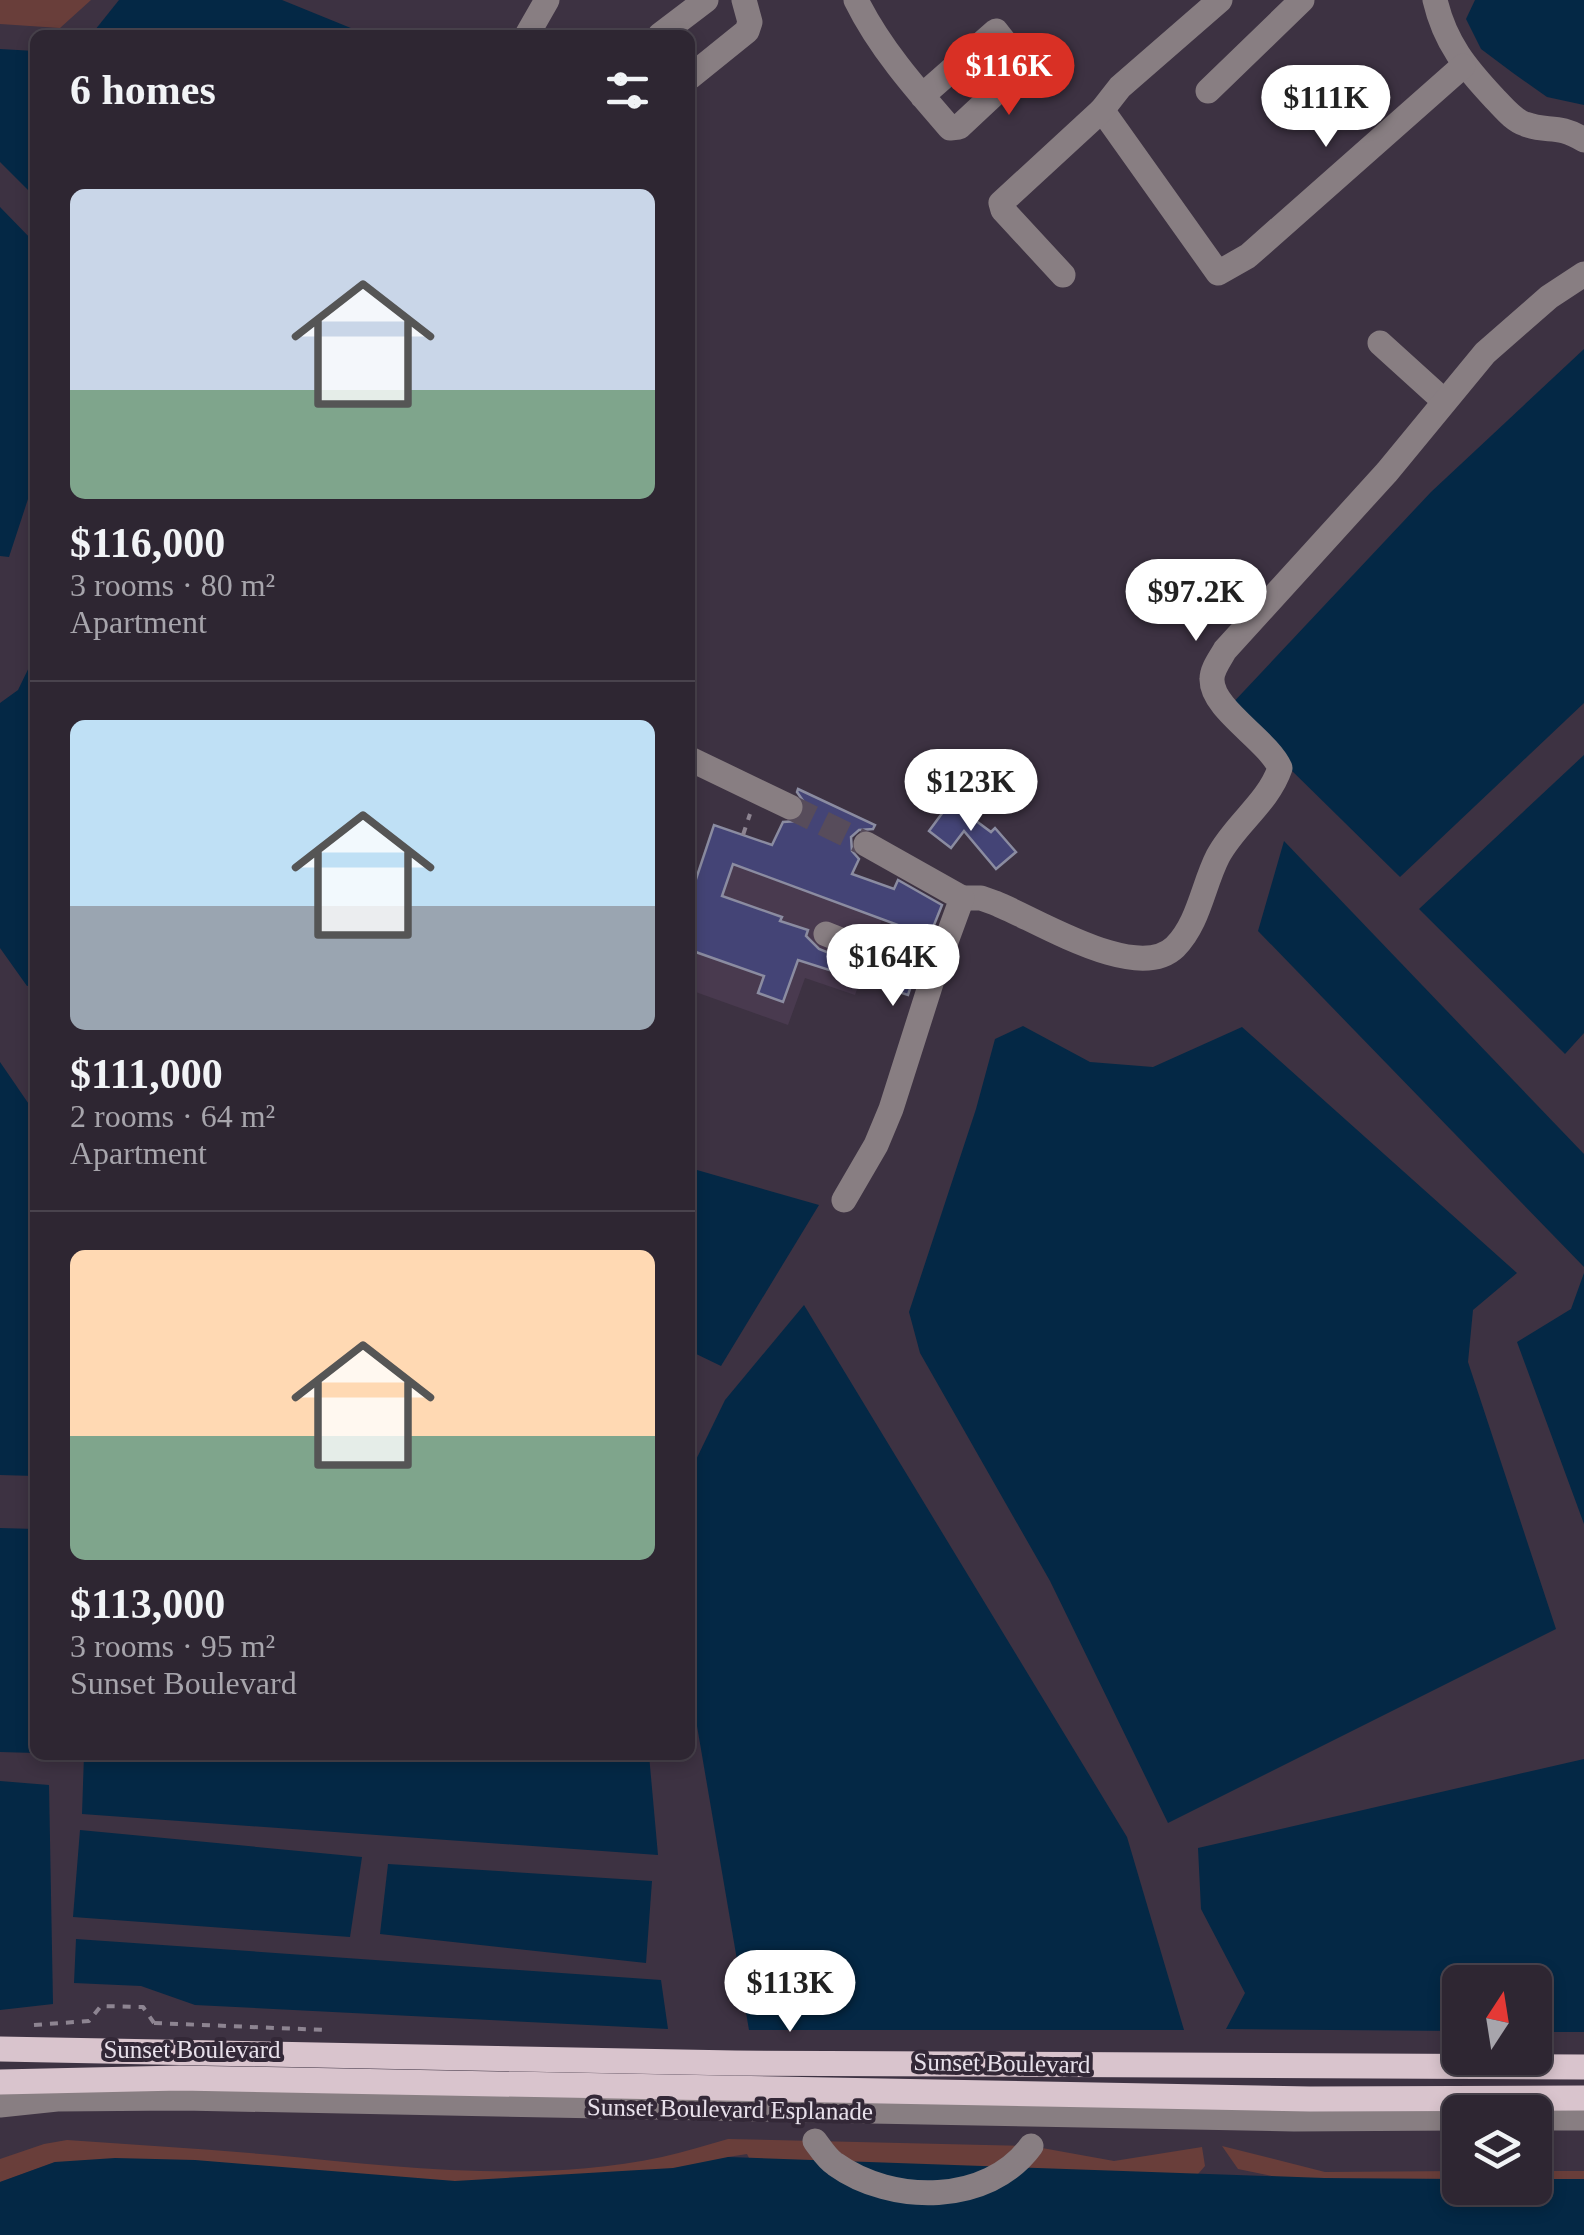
<!DOCTYPE html>
<html lang="en">
<head>
<meta charset="utf-8">
<style>
  :root { --surface:#2e2632; --page:#3a323e; --text:#f1f3f6; --muted:#a7a5ac; --line:#49434d; --accent:#d93025 }
  body { margin:0; font-family:Georgia,serif; background:var(--page); color:var(--text); height:100vh; display:flex; flex-direction:column; font-size:38px; white-space:nowrap }
  * { box-sizing:border-box; margin:0 }
  p { font-size:32px; color:var(--muted) }
  .icon { flex:none; width:55px; height:55px; fill:none; stroke:currentColor; stroke-width:2; stroke-linecap:round; stroke-linejoin:round }
  .map { position:relative; flex:1; overflow:hidden }
  .sheet { position:absolute; left:30px; top:30px; width:665px; height:1730px; display:flex; flex-direction:column; background:var(--surface); border-radius:15px; box-shadow:0 5px 15px #0003,0 0 0 2px var(--line) }
  .sheet>* { flex:none }
  .needle { width:65px; rotate:12deg }
  .tools { position:absolute; left:1442px; top:1965px; display:grid; gap:20px }
  .tools a { display:grid; place-items:center; width:110px; height:110px; border-radius:15px; background:var(--surface); box-shadow:0 5px 15px #0003,0 0 0 2px var(--line); font-size:50px }
  .price { position:absolute; translate:-50% -85px; padding:0 22px; border-radius:35px; background:#fff; color:#222; font-size:32px; line-height:65px; filter:drop-shadow(0 2px 5px #0008) }
  .price::after { content:''; position:absolute; left:50%; top:60px; width:30px; height:22px; margin-left:-15px; background:inherit; clip-path:polygon(0 0,100% 0,50% 100%) }
  .price.current { background:var(--accent); color:#fff }
  ul { padding:0; list-style:none }
  li { display:grid; align-content:center; gap:20px; height:530px; padding:0 40px }
  li+li { border-top:2px solid var(--line) }
  li span { display:grid; place-items:center; height:310px; border-radius:15px; color:#555 }
  li>.icon { margin-inline-start:auto }
  span .icon { width:180px; height:180px; fill:#fffc; stroke-width:1 }
  li b { font-size:42px }
  h2 { display:flex; justify-content:space-between; align-items:center; height:120px; padding:0 40px; font-size:42px }
  .map>svg:first-child { display:block }
</style>
</head>
<body>
<div class="map">
<svg width="1584" height="2235" viewBox="0 0 1584 2235">
  <rect width="100%" height="100%" fill="#3d3242"/>
  <polygon fill="#493a4f" points="714,825 893,888 855,995 805,978 788,1025 690,990 690,894"/>
  <g fill="#693e3a">
    <polygon points="0,0 91,0 60,28 0,24"/>
    <path d="M728,2139l303,7 83,15 88,-14 3,19 -14,16 -433,-6 -11,-22 -19,3 -7,9 -223,18 -443,-22 -55,20v-23l44,-15 23,-4c69,5 138,9 206,15 129,12 261,29 389,2 22,-5 44,-12 66,-18z"/>
    <polygon points="1222,2146 1325,2172 1460,2171 1460,2188 1535,2188 1535,2171 1584,2171 1584,2191 1563,2193 1281,2178 1238,2169"/>
  </g>
  <g fill="#042845">
    <polygon points="119,0 282,0 368,35 91,35"/>
    <polygon points="1475,0 1584,0 1584,105 1547,97 1513,73 1481,49 1466,19"/>
    <polygon points="0,49 35,51 35,197 0,162"/>
    <polygon points="0,207 35,243 35,487 29,496 9,557 0,556"/>
    <polygon points="1584,349 1584,703 1400,877 1228,708 1431,492"/>
    <polygon points="35,655 35,984 27,986 0,948 0,703 18,690"/>
    <polygon points="1584,755 1584,1033 1565,1054 1419,909"/>
    <polygon points="1284,841 1584,1154 1584,1267 1258,931"/>
    <polygon points="1023,1026 1090,1062 1153,1067 1242,1027 1517,1273 1473,1310 1468,1362 1556,1629 1168,1823 1050,1581 920,1353 909,1312 976,1109 995,1039"/>
    <polygon points="0,1062 35,1113 35,1476 0,1475"/>
    <polygon points="690,1168 819,1205 721,1366 690,1351"/>
    <polygon points="1584,1273 1584,1524 1517,1342 1571,1309"/>
    <polygon points="804,1305 1127,1837 1184,2030 749,2030 690,1685 690,1472 725,1400"/>
    <polygon points="0,1528 35,1529 35,1753 0,1752"/>
    <polygon points="84,1755 649,1755 658,1855 82,1814"/>
    <polygon points="1584,1759 1584,2032 1535,2032 1535,1982 1460,1982 1460,2031 1226,2029 1245,1993 1201,1909 1198,1848"/>
    <polygon points="0,1781 49,1785 53,2004 0,2010"/>
    <polygon points="80,1830 362,1857 350,1937 73,1917"/>
    <polygon points="388,1864 652,1881 646,1963 380,1934"/>
    <polygon points="76,1939 661,1980 668,2029 195,2005 141,1986 74,1983"/>
    <polygon points="728,2157 1324,2178 1460,2179 1460,2188 1535,2188 1535,2179 1584,2179 1584,2235 0,2235 0,2182 55,2162 115,2158 195,2160 455,2181 673,2168"/>
  </g>
  <g fill="#444476" stroke="#8b8ca1" stroke-width="2.5">
    <polygon points="798,789 875,825 873,829 859,830 851,837 852,851 859,859 852,874 894,889 898,880 942,905 922,955 899,946 906,928 733,864 722,896 782,917 780,921 808,930 806,936 819,949 911,986 908,995 798,960 783,1002 758,993 764,976 690,950 690,897 714,825 772,845 783,822 798,821 805,813 806,805 797,792"/>
    <polygon points="944,797 991,832 995,828 1016,852 996,869 964,831 951,848 929,831 946,808 940,801"/>
  </g>
  <g fill="none" stroke-linecap="round" stroke-linejoin="round">
    <polyline stroke="#574c5b" stroke-width="25" stroke-dasharray="25 12" stroke-linecap="butt" points="790,807 866,844"/>
    <g stroke="#8d8491" stroke-width="4" stroke-dasharray="8 8" stroke-linecap="butt">
      <polyline points="743,835 750,814"/>
      <polyline points="154,2023 326,2030"/>
      <polyline points="34,2025 89,2021 101,2006 143,2007 154,2023"/>
    </g>
    <g stroke="#887e82" stroke-width="25">
      <path d="M856,0c23,47 59,88 94,128l9,-1 59,-55v-13l-22,-28 -74,65"/>
      <path d="M1435,0c10,43 31,68 60,99 9,9 18,21 30,25 23,9 32,-1 59,16"/>
      <polyline points="527,35 547,0"/>
      <polyline points="660,35 706,0"/>
      <polyline points="690,77 747,31 750,22 744,0"/>
      <polyline points="1208,91 1302,0"/>
      <polyline points="1102,110 1218,273 1248,256 1463,66"/>
      <polyline points="1063,275 1003,210 1001,203 1102,110 1120,87 1220,0"/>
      <polyline points="1380,343 1444,401"/>
      <polyline points="690,759 790,807"/>
      <path d="M962,898h19l14,5c41,16 142,81 180,44 24,-24 28,-62 43,-91 17,-32 50,-53 62,-88 -12,-28 -69,-59 -68,-89 0,-10 8,-20 13,-29l162,-178 98,-119 64,-56 35,-23"/>
      <polyline points="826,934 933,977"/>
      <polyline points="844,1200 876,1145 891,1109 933,977 962,898 866,844"/>
      <polyline points="0,2105 57,2099 182,2098 1294,2119 1460,2118"/>
      <polyline points="1535,2118 1584,2118"/>
      <path d="M815,2141c6,8 12,18 20,23 57,41 153,41 196,-18"/>
    </g>
    <g stroke="#d9c4cd" stroke-width="25">
      <polyline points="0,2049 735,2063 1584,2067"/>
      <polyline points="0,2082 180,2078 1310,2099 1584,2098"/>
    </g>
  </g>
  <g text-anchor="middle" dominant-baseline="central" stroke-width="8" stroke-linejoin="round" paint-order="stroke">
    <g font-size="25" fill="#e8e1eb" stroke="#332837">
      <text x="192" y="2049">Sunset Boulevard</text>
      <text transform="translate(1002 2063) rotate(1)">Sunset Boulevard</text>
      <text transform="translate(730 2109) rotate(1)">Sunset Boulevard Esplanade</text>
    </g>
  </g>
</svg>
<div class="tools">
<a><svg class="needle" viewBox="-14 -14 28 28"><path d="M0-13l5 13h-10z" fill="#e53935"/><path d="M0 13l5-13h-10z" fill="#a7a5ac"/></svg></a>
<a><svg class="icon" aria-label="layers" viewBox="0 0 24 24"><path d="M12 4l9 5-9 5-9-5zM3 14l9 5 9-5"/></svg></a>
</div>
<b class="price current" style="left:1009px;top:118px">$116K</b>
<b class="price" style="left:1326px;top:150px">$111K</b>
<b class="price" style="left:1196px;top:644px">$97.2K</b>
<b class="price" style="left:971px;top:834px">$123K</b>
<b class="price" style="left:893px;top:1009px">$164K</b>
<b class="price" style="left:790px;top:2035px">$113K</b>
<section class="sheet">
<h2>6 homes<svg class="icon" aria-label="filters" viewBox="0 0 24 24"><path d="M4 7h16M4 17h16"/><circle cx="9" cy="7" r="2"/><circle cx="15" cy="17" r="2"/></svg></h2>
<ul>
<li><span style="background:linear-gradient(#c9d6e8 65%,#7fa58c 0)"><svg class="icon" aria-label="home" viewBox="0 0 24 24"><path d="M3 11l9-7 9 7M6 9v11h12V9"/></svg></span><div><b>$116,000</b><p>3 rooms · 80 m²</p><p>Apartment</p></div></li>
<li><span style="background:linear-gradient(#bfe0f5 60%,#9aa5b1 0)"><svg class="icon" aria-label="home" viewBox="0 0 24 24"><path d="M3 11l9-7 9 7M6 9v11h12V9"/></svg></span><div><b>$111,000</b><p>2 rooms · 64 m²</p><p>Apartment</p></div></li>
<li><span style="background:linear-gradient(#ffd9b3 60%,#7fa58c 0)"><svg class="icon" aria-label="home" viewBox="0 0 24 24"><path d="M3 11l9-7 9 7M6 9v11h12V9"/></svg></span><div><b>$113,000</b><p>3 rooms · 95 m²</p><p>Sunset Boulevard</p></div></li>
</ul>
</section>
</div>
</body>
</html>
